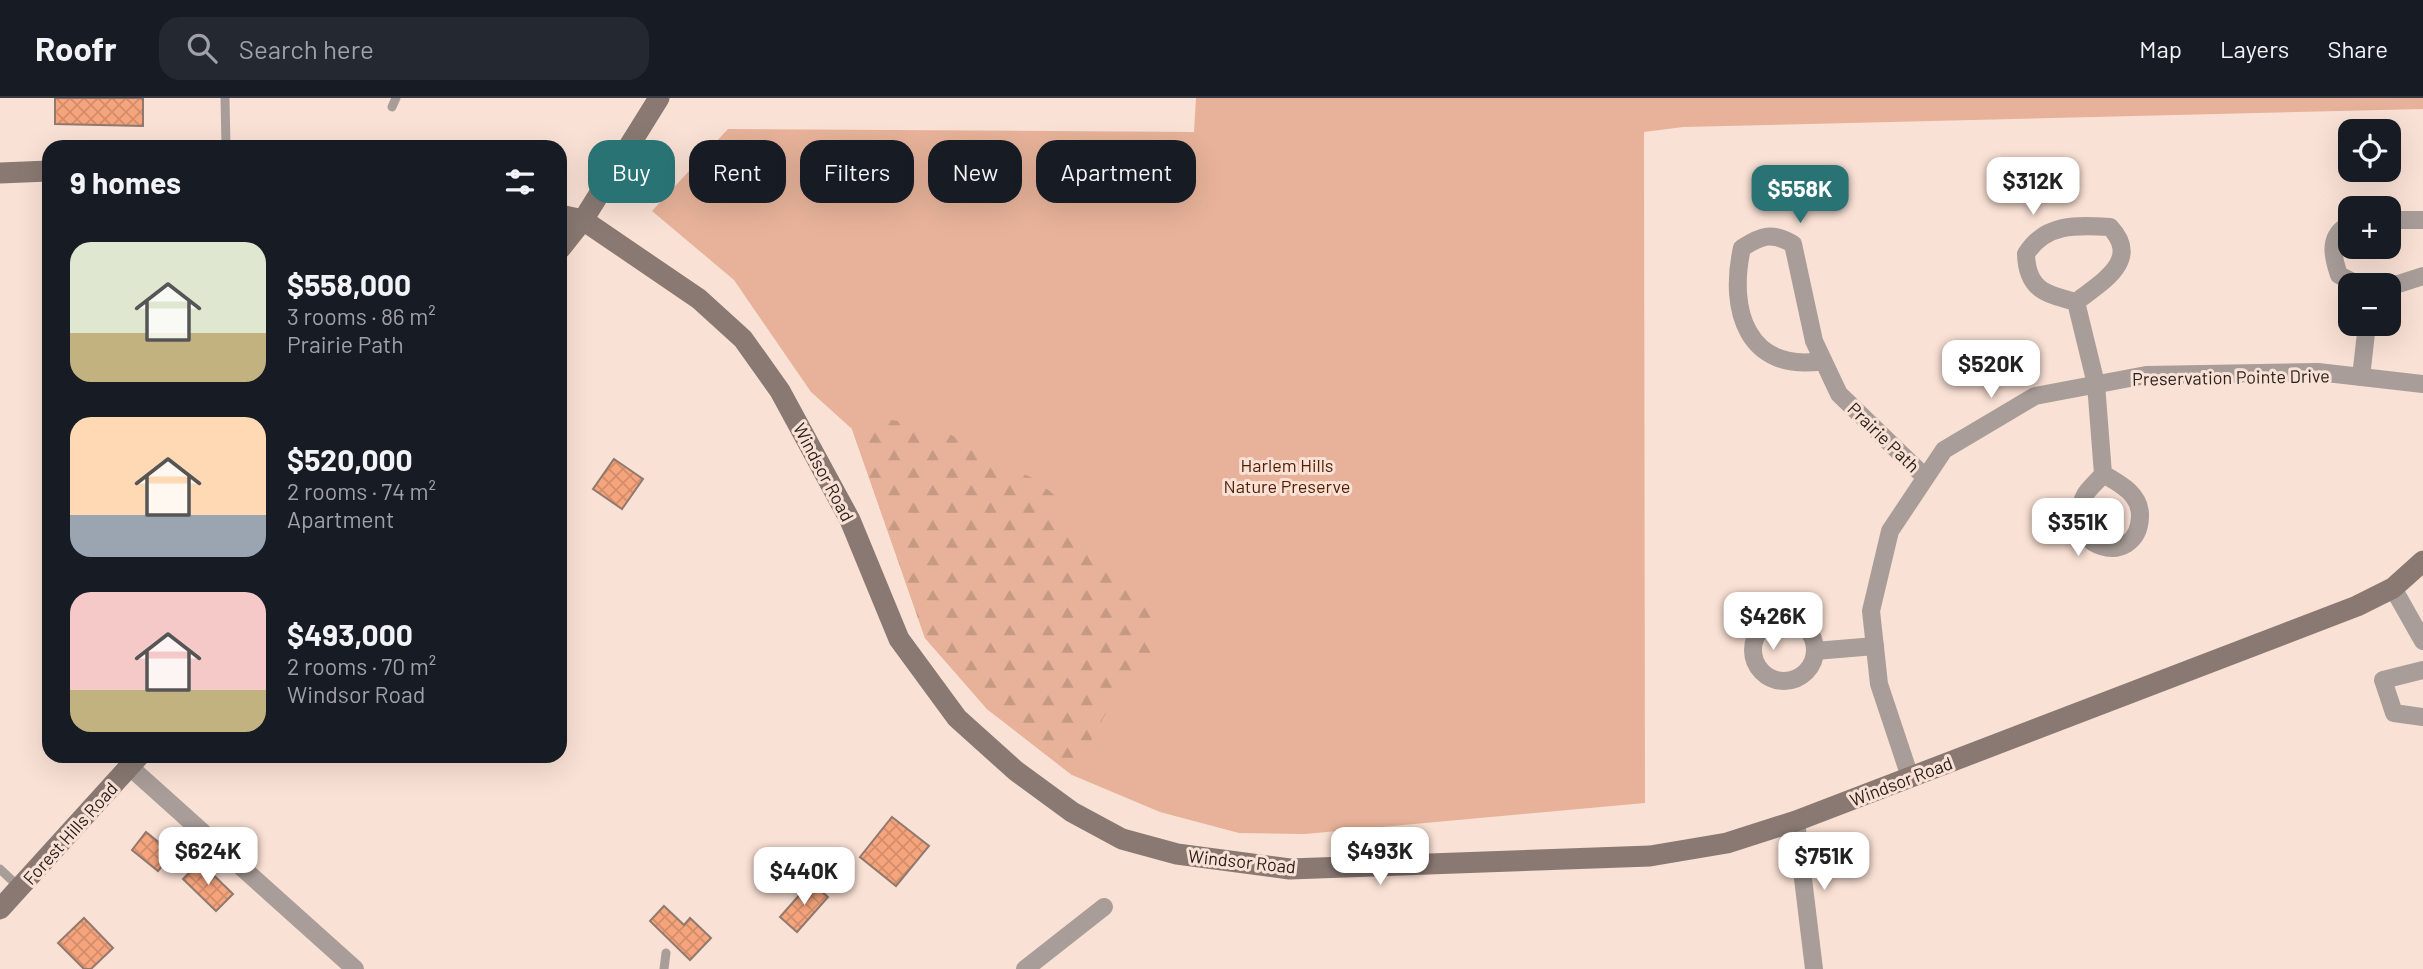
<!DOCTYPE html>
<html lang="en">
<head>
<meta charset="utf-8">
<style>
  :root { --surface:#171b24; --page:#242831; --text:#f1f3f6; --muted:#9ea1a6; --line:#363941; --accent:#297374 }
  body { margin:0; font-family:Barlow,sans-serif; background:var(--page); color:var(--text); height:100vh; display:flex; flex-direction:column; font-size:26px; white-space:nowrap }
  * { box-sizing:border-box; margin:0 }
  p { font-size:23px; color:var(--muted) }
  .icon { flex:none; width:38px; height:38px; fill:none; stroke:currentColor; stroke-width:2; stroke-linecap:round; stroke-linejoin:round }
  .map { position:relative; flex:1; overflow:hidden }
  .details { position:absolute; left:42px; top:42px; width:525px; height:623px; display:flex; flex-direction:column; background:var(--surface); border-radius:21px; box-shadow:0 7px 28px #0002 }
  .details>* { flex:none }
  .top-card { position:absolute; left:588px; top:42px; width:665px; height:63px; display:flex; gap:14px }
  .fabs { position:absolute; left:2338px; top:21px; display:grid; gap:14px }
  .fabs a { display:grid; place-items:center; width:63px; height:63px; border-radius:14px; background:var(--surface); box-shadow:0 7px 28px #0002; font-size:35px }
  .price { position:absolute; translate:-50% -60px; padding:0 16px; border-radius:14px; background:#fff; color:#222; font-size:23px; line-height:46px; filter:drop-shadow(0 2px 4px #0008) }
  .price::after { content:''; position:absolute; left:50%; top:42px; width:21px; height:16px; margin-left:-10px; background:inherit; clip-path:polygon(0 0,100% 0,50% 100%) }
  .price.on { background:var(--accent); color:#fff }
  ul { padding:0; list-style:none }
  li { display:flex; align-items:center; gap:21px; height:175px; padding:0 28px }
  li span { display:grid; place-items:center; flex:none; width:196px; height:140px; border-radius:21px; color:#555 }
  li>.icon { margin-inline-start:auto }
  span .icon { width:84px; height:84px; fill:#fffc; stroke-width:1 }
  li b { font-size:30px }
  h2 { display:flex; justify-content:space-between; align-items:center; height:84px; padding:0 28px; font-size:30px }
  .tag { padding:0 24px; border-radius:21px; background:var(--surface); box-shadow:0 7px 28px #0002; font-size:24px; line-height:63px }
  .tag.on { background:var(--accent); color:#fff }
  header { display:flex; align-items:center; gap:42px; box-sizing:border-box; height:98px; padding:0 35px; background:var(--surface); border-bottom:2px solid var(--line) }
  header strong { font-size:33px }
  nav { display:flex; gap:38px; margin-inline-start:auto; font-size:24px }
  .search { width:490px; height:63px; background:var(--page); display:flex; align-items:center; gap:18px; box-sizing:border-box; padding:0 24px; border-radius:21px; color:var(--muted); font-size:26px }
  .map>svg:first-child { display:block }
</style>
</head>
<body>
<header>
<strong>Roofr</strong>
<div class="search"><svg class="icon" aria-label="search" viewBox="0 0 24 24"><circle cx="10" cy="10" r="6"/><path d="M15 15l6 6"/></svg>Search here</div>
<nav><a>Map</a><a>Layers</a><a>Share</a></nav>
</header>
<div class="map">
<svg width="2423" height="871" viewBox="0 0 2423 871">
  <defs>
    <pattern id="forest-firs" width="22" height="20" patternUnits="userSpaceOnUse" patternTransform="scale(1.75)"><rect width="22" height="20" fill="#e7b299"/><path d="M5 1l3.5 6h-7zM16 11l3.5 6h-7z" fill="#c69983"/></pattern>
    <pattern id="building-cross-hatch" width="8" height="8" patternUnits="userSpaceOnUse" patternTransform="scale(1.75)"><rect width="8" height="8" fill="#f6a47c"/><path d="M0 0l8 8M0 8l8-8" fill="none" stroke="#d38d6b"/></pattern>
  </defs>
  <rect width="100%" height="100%" fill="#fae1d5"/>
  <polygon fill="#e7b299" points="1196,0 2423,0 2423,11 1683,29 1644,34 1645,705 1305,736 1239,735 1160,714 1072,677 987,611 925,540 852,331 811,294 734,182 652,113 728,31 1194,34"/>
  <polygon fill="url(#forest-firs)" points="892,322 941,331 1004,368 1033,380 1057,399 1062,432 1096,454 1126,488 1153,502 1158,537 1142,574 1126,579 1072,677 987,611 925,540 852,331"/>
  <g fill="url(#building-cross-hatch)" stroke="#90796e" stroke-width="2">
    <polygon points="55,0 143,0 143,28 55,26"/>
    <polygon points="614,361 643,381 622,411 593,391"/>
    <polygon points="892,719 929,748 896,788 860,759"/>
    <polygon points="146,734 172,755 158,773 132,752"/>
    <polygon points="200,764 233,796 216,813 183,781"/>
    <polygon points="811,784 828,799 797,834 780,819"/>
    <polygon points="664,808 684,827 690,820 711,840 690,862 650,823"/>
    <polygon points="84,820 113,850 91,871 84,871 58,845"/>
  </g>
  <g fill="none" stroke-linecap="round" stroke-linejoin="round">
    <g stroke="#a89d98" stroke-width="9">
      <polyline points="225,0 226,49"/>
      <polyline points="392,9 396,0"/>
      <polyline points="0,771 19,789"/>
      <polyline points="664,871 666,855"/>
    </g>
    <g stroke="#a89d98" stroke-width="18">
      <polyline points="2389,122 2423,122"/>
      <path d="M2350,126c-22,11 -18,31 -11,51l20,10"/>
      <polyline points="2389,189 2423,178"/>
      <path d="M2076,204c24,-19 66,-41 34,-75 -33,-2 -65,-4 -84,27 1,36 20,40 50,48l20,82 7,90c-5,7 -14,14 -18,21 -27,54 53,75 55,22 1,-22 -19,-33 -37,-43"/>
      <path d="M1823,263c-76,12 -95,-51 -81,-113 20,-13 30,-16 51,-4l21,97 25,53 86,83"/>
      <polyline points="2361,279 2367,226"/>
      <polyline points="2393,490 2423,543"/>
      <circle cx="1784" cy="552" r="31"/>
      <polyline points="1815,553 1875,548"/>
      <polyline points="2423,572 2383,582 2394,615 2423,619"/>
      <polyline points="130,669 355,871"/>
      <polyline points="1910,679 1879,586 1871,513 1890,433 1944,352 2035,298 2146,277 2318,274 2423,286"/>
      <polyline points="1796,723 1814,871"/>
      <polyline points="1025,871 1104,809"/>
    </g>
    <g stroke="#897972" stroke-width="21">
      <polyline points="0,75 49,73"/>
      <polyline points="560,117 583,122 699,201 743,241 780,293 850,422 899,541 957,620 1016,673 1072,714 1122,741 1177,756 1290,771 1650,758 1727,745 1796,723 2357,508 2393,490 2423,463"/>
      <polyline points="560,151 583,122 659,0"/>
      <polyline points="0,811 139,658"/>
    </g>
  </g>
  <g text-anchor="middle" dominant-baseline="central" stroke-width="6" stroke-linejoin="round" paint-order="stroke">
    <g font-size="18" fill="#2a211d" stroke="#fae1d5">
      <text transform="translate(2231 279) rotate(-1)">Preservation Pointe Drive</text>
      <text transform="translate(1884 339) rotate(44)">Prairie Path</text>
      <text transform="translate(824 374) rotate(62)">Windsor Road</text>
      <text transform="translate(1901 683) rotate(-21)">Windsor Road</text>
      <text transform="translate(70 735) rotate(-48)">Forest Hills Road</text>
      <text transform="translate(1242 763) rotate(6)">Windsor Road</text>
    </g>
    <g font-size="18" fill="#4f1d00" stroke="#fae1d5">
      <text x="1287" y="367">Harlem Hills<tspan x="1287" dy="21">Nature Preserve</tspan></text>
    </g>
  </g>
</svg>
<div class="fabs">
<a><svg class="icon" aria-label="locate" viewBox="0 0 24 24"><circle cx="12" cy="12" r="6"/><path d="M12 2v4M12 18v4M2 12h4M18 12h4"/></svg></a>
<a>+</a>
<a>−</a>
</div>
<b class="price" style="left:2033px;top:119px">$312K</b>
<b class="price on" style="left:1800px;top:127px">$558K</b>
<b class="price" style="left:1991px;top:302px">$520K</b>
<b class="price" style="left:2078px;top:460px">$351K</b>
<b class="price" style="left:1773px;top:554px">$426K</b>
<b class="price" style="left:208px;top:789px">$624K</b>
<b class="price" style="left:1380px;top:789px">$493K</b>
<b class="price" style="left:1824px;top:794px">$751K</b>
<b class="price" style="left:804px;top:809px">$440K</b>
<div class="top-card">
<a class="tag on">Buy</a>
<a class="tag">Rent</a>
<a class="tag">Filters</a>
<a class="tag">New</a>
<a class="tag">Apartment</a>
</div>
<section class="details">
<h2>9 homes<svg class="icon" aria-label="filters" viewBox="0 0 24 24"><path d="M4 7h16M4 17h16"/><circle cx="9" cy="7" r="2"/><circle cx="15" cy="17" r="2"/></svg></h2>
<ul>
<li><span style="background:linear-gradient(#dfe7d0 65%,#c2b280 0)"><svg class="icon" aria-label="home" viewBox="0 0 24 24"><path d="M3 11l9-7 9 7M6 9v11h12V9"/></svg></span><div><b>$558,000</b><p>3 rooms · 86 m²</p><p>Prairie Path</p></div></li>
<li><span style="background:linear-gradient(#ffd9b3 70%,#9aa5b1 0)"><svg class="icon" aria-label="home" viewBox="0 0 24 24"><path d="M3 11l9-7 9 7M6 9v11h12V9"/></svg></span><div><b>$520,000</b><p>2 rooms · 74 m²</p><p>Apartment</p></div></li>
<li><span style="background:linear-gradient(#f6c9c9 70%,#c2b280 0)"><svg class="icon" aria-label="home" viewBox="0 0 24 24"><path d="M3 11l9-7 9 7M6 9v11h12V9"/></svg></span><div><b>$493,000</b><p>2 rooms · 70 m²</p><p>Windsor Road</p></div></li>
</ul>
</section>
</div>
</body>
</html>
